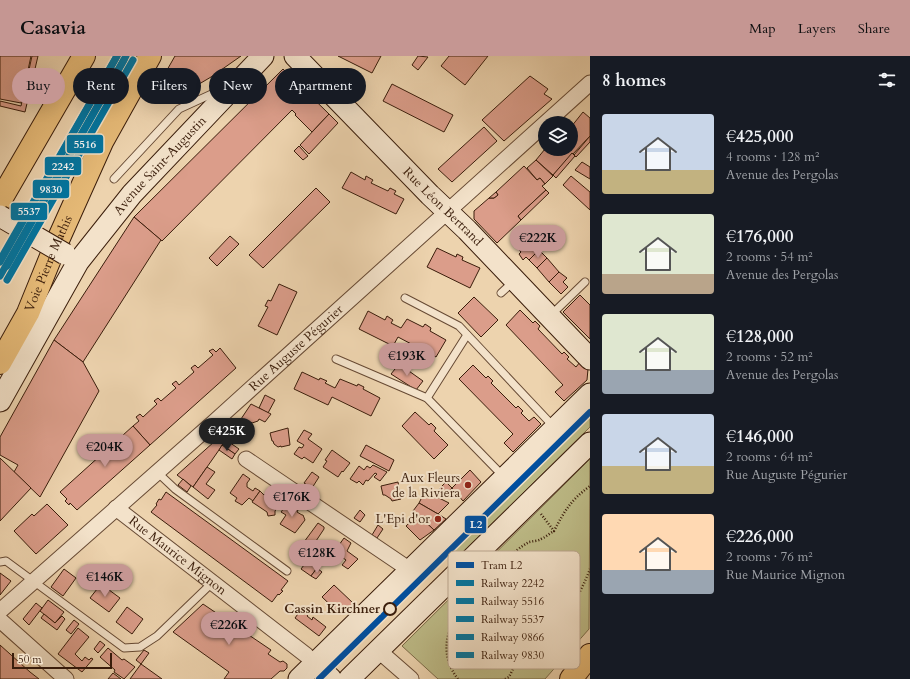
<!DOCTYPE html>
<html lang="en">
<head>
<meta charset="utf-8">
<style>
  :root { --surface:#171b24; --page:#20242c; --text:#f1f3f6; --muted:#9ea1a6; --accent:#c59692 }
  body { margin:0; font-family:Cardo,serif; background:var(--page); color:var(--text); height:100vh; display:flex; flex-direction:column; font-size:15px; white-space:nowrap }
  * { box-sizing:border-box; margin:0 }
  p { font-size:13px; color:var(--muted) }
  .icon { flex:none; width:22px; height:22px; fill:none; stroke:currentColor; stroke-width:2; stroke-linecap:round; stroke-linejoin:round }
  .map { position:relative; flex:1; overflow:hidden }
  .panel { display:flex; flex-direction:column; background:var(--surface); width:320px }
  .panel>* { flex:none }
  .top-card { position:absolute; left:12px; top:12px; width:380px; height:36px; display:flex; gap:8px }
  .buttons { position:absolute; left:538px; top:60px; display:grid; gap:8px }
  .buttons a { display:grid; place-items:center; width:40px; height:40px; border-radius:50%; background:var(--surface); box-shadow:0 4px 16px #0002; font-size:20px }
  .scale { position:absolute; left:12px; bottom:10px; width:100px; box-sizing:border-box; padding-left:4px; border:2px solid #3a1d0b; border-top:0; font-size:11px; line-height:14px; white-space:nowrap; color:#3a1d0b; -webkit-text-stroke:3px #f3e2ca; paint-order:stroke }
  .price { position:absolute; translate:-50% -34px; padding:0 9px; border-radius:14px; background:var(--accent); color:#111; font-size:13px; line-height:26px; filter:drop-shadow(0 1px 2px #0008) }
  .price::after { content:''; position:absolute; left:50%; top:24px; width:12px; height:9px; margin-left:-6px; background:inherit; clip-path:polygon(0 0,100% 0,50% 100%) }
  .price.current { background:#222; color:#fff }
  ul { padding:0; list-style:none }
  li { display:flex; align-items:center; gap:12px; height:100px; padding:0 12px }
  li span { display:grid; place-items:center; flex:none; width:112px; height:80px; border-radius:4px; color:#555 }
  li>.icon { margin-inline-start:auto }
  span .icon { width:48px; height:48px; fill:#fffc; stroke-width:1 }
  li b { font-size:17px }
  h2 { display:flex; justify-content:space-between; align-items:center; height:48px; padding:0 12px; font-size:17px }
  .tag { padding:0 14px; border-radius:18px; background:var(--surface); box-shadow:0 4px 16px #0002; font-size:14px; line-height:36px }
  .tag.current { background:var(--accent); color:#111 }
  header { display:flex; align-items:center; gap:24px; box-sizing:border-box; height:56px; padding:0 20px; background:var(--accent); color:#111 }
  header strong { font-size:19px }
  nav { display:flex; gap:22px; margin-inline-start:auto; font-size:14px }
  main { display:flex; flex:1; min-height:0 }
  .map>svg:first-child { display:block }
</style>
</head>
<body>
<header>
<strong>Casavia</strong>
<nav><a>Map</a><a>Layers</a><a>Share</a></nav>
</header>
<main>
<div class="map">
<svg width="590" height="623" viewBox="0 0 590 623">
  <rect width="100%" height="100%" fill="#edd3ae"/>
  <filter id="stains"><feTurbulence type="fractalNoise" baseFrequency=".005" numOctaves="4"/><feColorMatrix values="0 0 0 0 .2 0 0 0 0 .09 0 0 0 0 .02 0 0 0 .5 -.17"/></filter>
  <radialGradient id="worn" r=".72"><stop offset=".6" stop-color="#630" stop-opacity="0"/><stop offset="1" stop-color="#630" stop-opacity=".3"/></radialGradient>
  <g fill="#bdbb87" stroke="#7c6c49">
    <polygon points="590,351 590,371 455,504 446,494"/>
    <polygon points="590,403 589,573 545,623 438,623 402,590"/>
  </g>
  <g fill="#db9d8a" stroke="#3a1d0b">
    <polygon points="0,0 31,0 21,47 0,43"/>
    <polygon points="32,0 38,0 25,56 0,50 0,45 21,50"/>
    <polygon points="175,0 241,0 211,21 167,47 155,35"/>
    <polygon points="338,0 381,0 372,17"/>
    <polygon points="418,0 428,1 418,14 412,9"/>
    <polygon points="449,0 488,0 465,29 441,10"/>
    <polygon points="283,13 329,58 312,76 295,59 296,58 292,54 162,185 134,161"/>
    <polygon points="530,20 548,33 544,38 552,43 504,85 482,64"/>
    <polygon points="392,28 453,59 444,76 383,45"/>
    <polygon points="583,56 590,62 590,80 553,119 536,104 545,93 571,93 571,71"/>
    <polygon points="329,58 338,67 309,98 300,89"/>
    <polygon points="484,71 497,85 452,126 438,113"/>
    <polygon points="590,80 590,86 576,101 574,99"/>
    <polygon points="299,90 308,100 303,104 294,95"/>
    <polygon points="572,97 575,100 556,122 553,119"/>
    <polygon points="536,104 553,120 545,128 540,122 537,124 527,112"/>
    <polygon points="582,106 590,111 590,123 575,114"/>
    <polygon points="524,110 537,124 540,122 545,128 542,130 546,134 518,160 521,164 497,187 474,163 474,155 489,142 494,142 498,139 496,136"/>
    <polygon points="351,116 365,124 366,120 373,124 371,127 388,135 390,132 396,135 394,138 404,143 396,158 342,132"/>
    <polygon points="571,120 590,136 590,154 563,129"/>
    <polygon points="316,132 330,146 263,212 249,199"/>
    <polygon points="546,134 549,137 521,164 518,160"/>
    <polygon points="496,136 498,139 494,142 489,142"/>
    <polygon points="134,161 161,184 83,306 54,284"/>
    <polygon points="523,177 539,194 529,204 526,201 523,204 519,198 521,196 513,187"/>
    <polygon points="230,180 239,188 217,210 209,202"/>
    <polygon points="437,192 456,201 457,198 463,201 462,204 480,212 470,232 427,211"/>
    <polygon points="539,194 547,202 537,212 529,204"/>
    <polygon points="547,202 559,216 549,226 537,212"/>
    <polygon points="559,216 567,222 563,226 568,231 561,238 549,226"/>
    <polygon points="279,228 297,236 277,279 258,270 268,251 265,250 268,244 271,245"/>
    <polygon points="580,239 590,249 590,283 563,256"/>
    <polygon points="474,241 498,264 481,281 458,257"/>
    <polygon points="520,254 533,267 535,265 540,270 538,273 562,298 564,296 569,301 567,303 576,311 580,306 588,313 587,324 564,345 555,336 563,329 506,269"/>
    <polygon points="368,255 385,264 387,260 393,264 391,267 401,272 407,263 423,271 425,268 431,272 430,275 446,284 436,301 398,281 393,290 359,273"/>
    <polygon points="54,284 83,306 99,335 40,441 14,416 18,409 0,399 0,381"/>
    <polygon points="220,292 236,312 150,389 133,370 139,365 136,361 140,358 143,361 157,348 154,345 158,342 161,345 176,332 172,328 176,325 179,329 194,316 191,312 195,309 198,312 213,299 209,295 213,293 216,296"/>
    <polygon points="399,308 423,325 416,334 391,318"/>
    <polygon points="473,309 486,322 488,320 493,325 491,327 516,352 518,350 523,355 521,357 529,365 534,361 541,368 513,396 504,387 513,378 459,323"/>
    <polygon points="302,316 319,324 320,322 327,325 325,327 335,332 340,323 357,330 358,328 364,331 363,333 380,342 371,360 332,341 328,349 294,333"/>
    <polygon points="265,339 275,344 268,357 259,352"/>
    <polygon points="251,348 271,358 265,366 259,363 258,365 252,367 251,366 246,375 237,369"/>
    <polygon points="415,356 429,369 431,367 436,372 434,375 448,389 434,403 402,370"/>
    <polygon points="133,370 150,389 77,454 70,447 69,449 65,445 67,443 60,436"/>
    <polygon points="288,372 290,389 281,391 281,390 278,391 274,388 273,385 272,385 270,377"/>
    <polygon points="304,374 312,378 308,383 322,393 313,407 304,401 302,403 294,398 299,391 302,392 304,389 297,385"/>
    <polygon points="224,377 227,381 226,384 193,431 177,419"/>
    <polygon points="229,380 234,384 232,388 226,384"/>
    <polygon points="226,384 239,393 235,398 222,389"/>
    <polygon points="222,389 235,398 232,403 219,394"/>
    <polygon points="366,389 394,404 389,415 360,400"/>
    <polygon points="332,394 350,407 343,416 342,415 338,421 323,411 327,405 325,404"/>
    <polygon points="0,402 31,432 0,465"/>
    <polygon points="373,409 387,416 380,425 374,421 377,418 375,417 368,425 366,424 363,429 359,425 357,427 350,423 359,410 364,414 367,410 370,412"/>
    <polygon points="207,411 215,416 206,428 215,434 208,443 193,431"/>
    <polygon points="470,414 481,426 463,445 452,432"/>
    <polygon points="312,416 319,421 312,432 304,427"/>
    <polygon points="243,418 250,423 247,427 247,431 253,435 255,432 260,435 253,445 249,442 242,449 235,445 237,442 230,437"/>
    <polygon points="183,423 191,430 187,436 178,429"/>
    <polygon points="398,426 401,443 392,445 391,443 385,439 383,439 381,430"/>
    <polygon points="446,426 452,432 441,443 433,439"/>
    <polygon points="260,435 264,439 268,435 282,445 275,455 275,459 268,460 267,456 252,446"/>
    <polygon points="425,435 449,447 438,458 419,447"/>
    <polygon points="166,436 288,525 281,534 283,535 279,539 278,538 272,546 151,456 157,449 156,448 159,443 161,444"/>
    <polygon points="288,447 298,454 297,456 302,459 303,459 305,464 295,477 280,468 286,459 281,456"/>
    <polygon points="419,447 438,458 446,463 434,474 413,455"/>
    <polygon points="47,448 68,469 36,498 14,475 32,458 34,460"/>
    <polygon points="360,454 365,459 360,466 354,462"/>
    <polygon points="418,459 434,474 420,484 406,470"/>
    <polygon points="318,467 324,471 324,473 316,485 321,489 316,496 304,486"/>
    <polygon points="378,469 383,473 377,482 372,479"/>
    <polygon points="344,482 351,487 347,495 358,503 348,513 342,509 346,504 334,496"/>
    <polygon points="307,505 317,512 311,520 301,513"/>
    <polygon points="317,512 322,516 316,523 311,520"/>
    <polygon points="64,513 76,522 63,540 51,531"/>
    <polygon points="0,517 11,525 0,539"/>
    <polygon points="101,528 120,542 109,556 90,542"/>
    <polygon points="334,529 353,547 341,559 322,541"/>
    <polygon points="48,544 64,556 55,567 40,555"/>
    <polygon points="36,547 42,552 29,569 23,563"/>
    <polygon points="203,548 271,594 268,598 280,606 283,605 287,608 287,612 284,615 280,615 271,623 224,623 229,616 173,576"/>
    <polygon points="127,551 143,563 132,578 116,566"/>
    <polygon points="303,551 310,556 307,560 312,564 313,561 326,571 319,580 295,562"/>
    <polygon points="44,558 55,567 62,560 65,563 57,574 41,562"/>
    <polygon points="74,564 79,568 71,578 66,574"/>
    <polygon points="78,572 89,581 75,598 82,605 85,601 89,604 91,602 93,603 82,616 58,598"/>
    <polygon points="100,585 105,589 98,597 94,593"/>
    <polygon points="0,589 30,616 39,623 0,623"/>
    <polygon points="108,592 122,604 124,603 135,611 124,623 114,616 115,614 100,601"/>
    <polygon points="144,594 149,597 141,608 136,604"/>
    <polygon points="141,608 162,623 130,623"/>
    <polygon points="113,617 121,623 108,623"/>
  </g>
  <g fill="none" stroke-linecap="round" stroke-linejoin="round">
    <defs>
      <g id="lane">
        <polyline points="114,123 179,53 216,36 221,39"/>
        <polyline points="501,237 514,225"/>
        <polyline points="405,242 459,270 554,371"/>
        <polyline points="550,260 585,226"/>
        <polyline points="336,303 427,342 503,420"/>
        <polyline points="427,342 467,279"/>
        <polyline points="157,416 175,433 287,515"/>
        <polyline points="0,506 6,505 124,592 140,591 157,580 212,527"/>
      </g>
      <g id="street">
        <polyline points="246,403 410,514"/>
        <path id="s1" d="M116,452l190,147 9,9"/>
        <path id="s2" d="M0,555l213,-188 377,-340"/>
        <polyline points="0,564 66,623"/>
        <polyline points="379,595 411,623"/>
      </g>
      <g id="secondary">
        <path id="s3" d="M295,0l135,139 37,35 123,129"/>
        <path id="s4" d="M0,345l78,-139 54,-68 131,-138"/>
        <polyline points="315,608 331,623"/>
        <polyline points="299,623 590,338"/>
        <polyline points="349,623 590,387"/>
      </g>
      <polyline id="primary" points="571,623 590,599"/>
      <g id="highway">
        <polyline points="0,145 84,0"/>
        <path id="s5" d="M0,307l28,-50 26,-64 48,-107 48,-86"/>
      </g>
    </defs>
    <use href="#lane" stroke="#674a34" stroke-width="9"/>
    <use href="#street" stroke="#674a34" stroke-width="17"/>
    <use href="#secondary" stroke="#3a1d0b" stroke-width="23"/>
    <use href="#primary" stroke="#3a1d0b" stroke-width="24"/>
    <use href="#highway" stroke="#3a1d0b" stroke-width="24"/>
    <g stroke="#3a1d0b" stroke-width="2.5" stroke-dasharray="1 2" stroke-linecap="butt">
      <path d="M541,458l13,17c11,-21 17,-31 36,-45"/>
      <polyline points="496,577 517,558 533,573"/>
      <path d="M458,623c-18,-23 -14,-51 7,-71 8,-8 19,-12 28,-19 10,-9 8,-23 17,-32 5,-6 12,-11 19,-15 4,-1 9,-1 12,-3 5,-2 9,-6 13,-8"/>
      <path d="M505,623l4,-2 13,-26 9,-12 2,-10c8,-6 17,-9 25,-14 17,-10 25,-28 32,-46"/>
    </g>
    <use href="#lane" stroke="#f3e2ca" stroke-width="7"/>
    <use href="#street" stroke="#f3e2ca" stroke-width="15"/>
    <use href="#secondary" stroke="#f3e2ca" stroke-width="21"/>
    <use href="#primary" stroke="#e6ba77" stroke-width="22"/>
    <use href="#highway" stroke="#e6ba77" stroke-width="22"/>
    <defs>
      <polyline id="secondary-bridge" points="0,160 65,198"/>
    </defs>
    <use href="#secondary-bridge" stroke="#3a1d0b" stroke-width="23" stroke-linecap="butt"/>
    <use href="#secondary-bridge" stroke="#f3e2ca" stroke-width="21"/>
    <defs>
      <polyline id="rail-1" points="0,220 126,0"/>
      <polyline id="rail-2" points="7,224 133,4"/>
      <polyline id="rail-3" points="0,206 117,0"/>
      <polyline id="rail-4" points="0,204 117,0"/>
      <polyline id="rail-5" points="7,210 124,4"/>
    </defs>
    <use href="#rail-1" stroke="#f3e2ca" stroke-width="10"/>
    <use href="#rail-2" stroke="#f3e2ca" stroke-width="10"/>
    <use href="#rail-3" stroke="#f3e2ca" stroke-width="10"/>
    <use href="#rail-4" stroke="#f3e2ca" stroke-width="10"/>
    <use href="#rail-5" stroke="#f3e2ca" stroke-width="10"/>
    <use href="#rail-1" stroke="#0075a1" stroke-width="7"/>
    <use href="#rail-2" stroke="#0075a1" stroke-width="7"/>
    <use href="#rail-3" stroke="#0075a1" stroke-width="7"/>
    <use href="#rail-4" stroke="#0075a1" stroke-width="7"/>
    <use href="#rail-5" stroke="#0075a1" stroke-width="7"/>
    <defs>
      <polyline id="tram-1" points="319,623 590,356"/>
    </defs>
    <use href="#tram-1" stroke="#f3e2ca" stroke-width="9"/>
    <use href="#tram-1" stroke="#004f9f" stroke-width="6"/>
  </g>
  <g fill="#8f2418" stroke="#f3e2ca" stroke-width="1.5">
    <circle cx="468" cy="429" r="4"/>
    <circle cx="438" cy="463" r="4"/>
  </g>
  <circle fill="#f3e2ca" stroke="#3a1d0b" stroke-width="2" cx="390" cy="553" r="6"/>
  <g text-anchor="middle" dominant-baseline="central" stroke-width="4" stroke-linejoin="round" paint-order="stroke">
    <g font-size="13" fill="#3a1d0b" stroke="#f3e2ca">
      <text stroke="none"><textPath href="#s4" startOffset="286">Avenue Saint-Augustin</textPath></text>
      <text stroke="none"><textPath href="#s3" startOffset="211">Rue Léon Bertrand</textPath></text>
      <text stroke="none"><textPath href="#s5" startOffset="111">Voie Pierre Mathis</textPath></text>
      <text stroke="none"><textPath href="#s2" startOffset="396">Rue Auguste Pégurier</textPath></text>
      <text stroke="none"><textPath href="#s1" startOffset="78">Rue Maurice Mignon</textPath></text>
    </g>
    <g font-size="13" fill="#3a1d0b" stroke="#f3e2ca" text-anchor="end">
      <text x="460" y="422">Aux Fleurs<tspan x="460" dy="15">de la Riviera</tspan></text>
      <text x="430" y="463">L'Epi d'or</text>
    </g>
    <g font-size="13" font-weight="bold" fill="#3a1d0b" stroke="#f3e2ca" text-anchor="end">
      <text x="380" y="553">Cassin Kirchner</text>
    </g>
  </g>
  <rect x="448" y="495" width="132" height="118" rx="6" fill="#f3e2ca" stroke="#bca791" stroke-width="1"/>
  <rect x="456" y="506" width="18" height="6" fill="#004f9f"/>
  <rect x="456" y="524" width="18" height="6" fill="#0075a1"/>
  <rect x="456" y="542" width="18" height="6" fill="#0075a1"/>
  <rect x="456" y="560" width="18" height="6" fill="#0075a1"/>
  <rect x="456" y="578" width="18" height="6" fill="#0075a1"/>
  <rect x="456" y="596" width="18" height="6" fill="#0075a1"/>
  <g font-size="11" fill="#3a1d0b">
    <text x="481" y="513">Tram L2</text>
    <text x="481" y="531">Railway 2242</text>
    <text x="481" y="549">Railway 5516</text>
    <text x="481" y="567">Railway 5537</text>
    <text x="481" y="585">Railway 9866</text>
    <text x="481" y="603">Railway 9830</text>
  </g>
  <g stroke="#f3e2ca" stroke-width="1.5">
    <rect x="66" y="78" width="38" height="20" rx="4" fill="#0075a1"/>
    <rect x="44" y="100" width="38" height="20" rx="4" fill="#0075a1"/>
    <rect x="32" y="123" width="38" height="20" rx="4" fill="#0075a1"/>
    <rect x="10" y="146" width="38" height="19" rx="4" fill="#0075a1"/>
    <rect x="464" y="459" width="23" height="19" rx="4" fill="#004f9f"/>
  </g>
  <g font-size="11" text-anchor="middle" font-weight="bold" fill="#fff">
    <text x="85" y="92">5516</text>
    <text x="63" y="114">2242</text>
    <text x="51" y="137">9830</text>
    <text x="29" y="159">5537</text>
    <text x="476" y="472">L2</text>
  </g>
  <rect width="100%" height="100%" filter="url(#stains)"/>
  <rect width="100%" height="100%" fill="url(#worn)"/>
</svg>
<div class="buttons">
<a><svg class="icon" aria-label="layers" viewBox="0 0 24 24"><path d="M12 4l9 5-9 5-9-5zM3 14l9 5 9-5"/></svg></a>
</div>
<div class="scale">50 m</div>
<b class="price" style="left:538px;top:203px">€222K</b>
<b class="price" style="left:407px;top:321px">€193K</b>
<b class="price current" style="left:227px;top:396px">€425K</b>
<b class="price" style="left:105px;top:412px">€204K</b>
<b class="price" style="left:292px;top:462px">€176K</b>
<b class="price" style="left:317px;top:518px">€128K</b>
<b class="price" style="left:105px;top:542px">€146K</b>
<b class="price" style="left:229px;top:590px">€226K</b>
<div class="top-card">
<a class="tag current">Buy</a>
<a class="tag">Rent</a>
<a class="tag">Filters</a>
<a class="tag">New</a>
<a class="tag">Apartment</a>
</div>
</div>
<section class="panel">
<h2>8 homes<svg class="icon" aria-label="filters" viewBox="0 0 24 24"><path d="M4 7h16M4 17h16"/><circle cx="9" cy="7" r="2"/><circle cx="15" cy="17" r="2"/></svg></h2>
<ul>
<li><span style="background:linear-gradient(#c9d6e8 70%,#c2b280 0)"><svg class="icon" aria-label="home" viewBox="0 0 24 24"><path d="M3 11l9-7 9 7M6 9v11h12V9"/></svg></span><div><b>€425,000</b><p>4 rooms · 128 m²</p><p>Avenue des Pergolas</p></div></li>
<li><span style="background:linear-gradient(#dfe7d0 75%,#b9a48a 0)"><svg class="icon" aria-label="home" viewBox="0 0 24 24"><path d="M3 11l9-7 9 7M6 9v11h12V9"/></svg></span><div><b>€176,000</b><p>2 rooms · 54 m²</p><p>Avenue des Pergolas</p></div></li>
<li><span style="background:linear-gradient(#dfe7d0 70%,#9aa5b1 0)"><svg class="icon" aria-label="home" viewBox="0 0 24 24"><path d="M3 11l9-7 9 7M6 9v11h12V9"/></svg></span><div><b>€128,000</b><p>2 rooms · 52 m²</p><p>Avenue des Pergolas</p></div></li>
<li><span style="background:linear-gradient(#c9d6e8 65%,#c2b280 0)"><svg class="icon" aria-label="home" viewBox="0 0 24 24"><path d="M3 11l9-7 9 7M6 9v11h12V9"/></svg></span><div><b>€146,000</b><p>2 rooms · 64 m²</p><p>Rue Auguste Pégurier</p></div></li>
<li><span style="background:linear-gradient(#ffd9b3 70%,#9aa5b1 0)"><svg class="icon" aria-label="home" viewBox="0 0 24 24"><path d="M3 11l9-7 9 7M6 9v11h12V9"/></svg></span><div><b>€226,000</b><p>2 rooms · 76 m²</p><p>Rue Maurice Mignon</p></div></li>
</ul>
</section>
</main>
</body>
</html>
